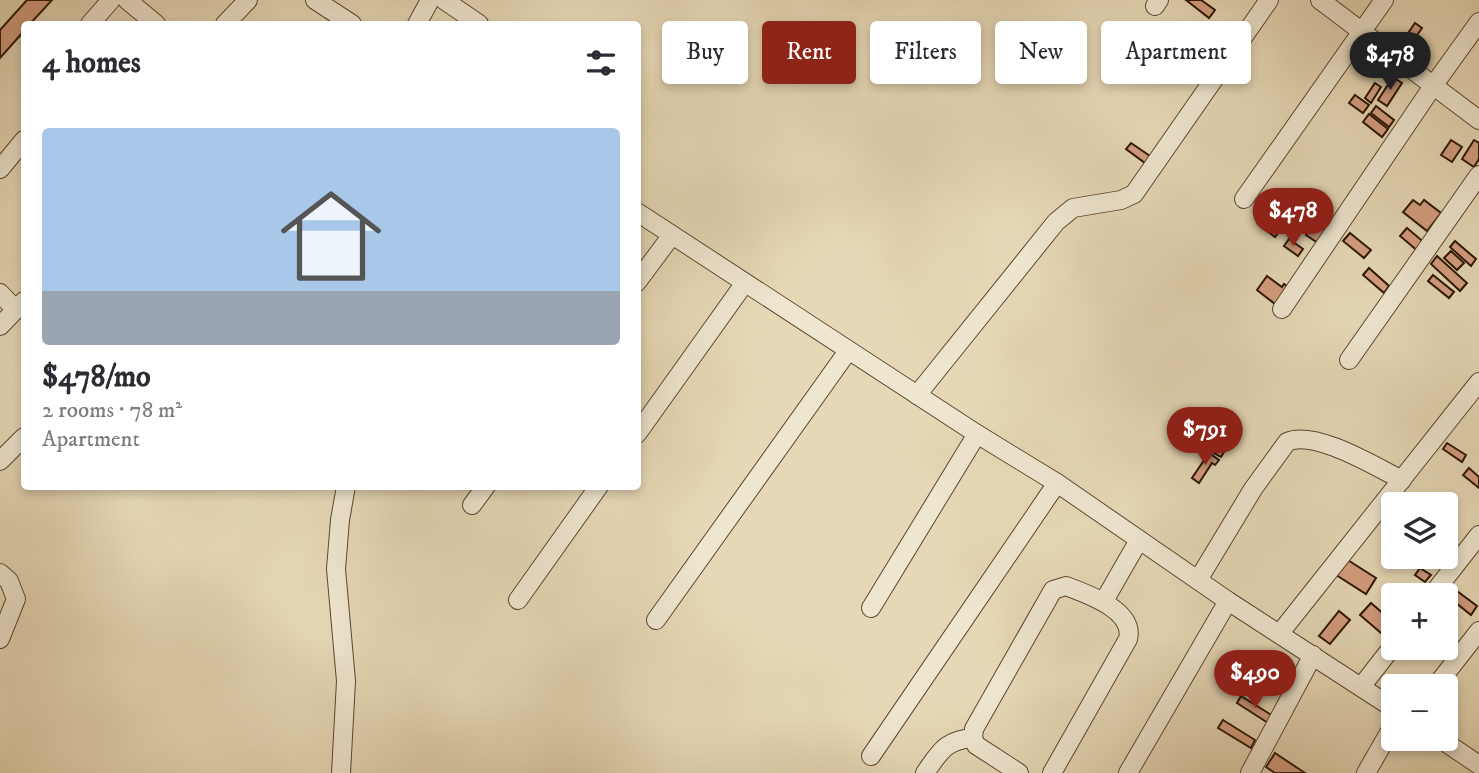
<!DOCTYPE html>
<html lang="en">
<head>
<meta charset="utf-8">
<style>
  :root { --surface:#fff; --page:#f7f7f7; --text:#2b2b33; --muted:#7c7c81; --line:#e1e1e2; --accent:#8f2418 }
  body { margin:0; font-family:"IM FELL DW Pica",serif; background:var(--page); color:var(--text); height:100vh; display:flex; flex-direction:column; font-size:26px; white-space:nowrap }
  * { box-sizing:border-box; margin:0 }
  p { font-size:23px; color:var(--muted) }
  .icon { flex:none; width:38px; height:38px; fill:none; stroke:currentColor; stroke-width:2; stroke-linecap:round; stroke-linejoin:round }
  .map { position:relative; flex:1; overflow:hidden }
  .drawer { position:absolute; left:21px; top:21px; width:620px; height:469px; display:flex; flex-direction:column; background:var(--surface); border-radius:7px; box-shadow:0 4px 10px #0003 }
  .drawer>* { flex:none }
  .top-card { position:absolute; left:662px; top:21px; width:665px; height:63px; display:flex; gap:14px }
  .fabs { position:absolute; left:1381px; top:492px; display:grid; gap:14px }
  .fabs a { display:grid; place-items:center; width:77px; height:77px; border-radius:7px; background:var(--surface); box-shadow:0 4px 10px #0003; font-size:35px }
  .price { position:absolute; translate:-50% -60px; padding:0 16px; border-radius:24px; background:var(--accent); color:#fff; font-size:23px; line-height:46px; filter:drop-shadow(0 2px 4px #0008) }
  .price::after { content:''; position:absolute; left:50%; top:42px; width:21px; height:16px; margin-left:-10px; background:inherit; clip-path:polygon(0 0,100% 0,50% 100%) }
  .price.active { background:#222; color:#fff }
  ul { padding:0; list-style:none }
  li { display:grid; align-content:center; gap:14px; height:371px; padding:0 21px }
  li+li { border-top:2px solid var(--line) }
  li span { display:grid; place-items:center; height:217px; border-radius:7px; color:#555 }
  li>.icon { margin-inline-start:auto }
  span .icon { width:126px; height:126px; fill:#fffc; stroke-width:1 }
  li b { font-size:30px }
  h2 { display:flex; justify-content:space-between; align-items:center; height:84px; padding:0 21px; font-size:30px }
  .pill { padding:0 24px; border-radius:7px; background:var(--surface); box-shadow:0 4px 10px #0003; font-size:24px; line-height:63px }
  .pill.active { background:var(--accent); color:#fff }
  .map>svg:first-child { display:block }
</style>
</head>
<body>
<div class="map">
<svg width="1479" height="773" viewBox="0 0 1479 773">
  <rect width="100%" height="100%" fill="#e6d8b6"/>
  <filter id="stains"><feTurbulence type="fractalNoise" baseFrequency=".00286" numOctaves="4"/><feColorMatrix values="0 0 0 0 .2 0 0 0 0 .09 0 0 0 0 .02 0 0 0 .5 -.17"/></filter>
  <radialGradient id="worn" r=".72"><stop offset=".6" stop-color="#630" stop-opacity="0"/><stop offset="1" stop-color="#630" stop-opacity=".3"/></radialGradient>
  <g fill="#d49e80" stroke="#2d1704" stroke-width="2">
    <polygon points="27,0 52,0 30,24 24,24 24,31 0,58 0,30"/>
    <polygon points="1186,0 1201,0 1215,10 1209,18"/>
    <polygon points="1415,23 1422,28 1411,44 1404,39"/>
    <polygon points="1204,50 1214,60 1211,63 1207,61 1204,66 1197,61"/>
    <polygon points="1393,77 1402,83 1387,106 1378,100"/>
    <polygon points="1375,83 1381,87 1371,103 1365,98"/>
    <polygon points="1355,95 1369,105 1363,113 1349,103"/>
    <polygon points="1376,106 1394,120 1389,127 1371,113"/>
    <polygon points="1369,114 1388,129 1382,137 1363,122"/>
    <polygon points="1451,140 1462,147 1452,162 1441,155"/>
    <polygon points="1474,140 1479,143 1479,159 1474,167 1462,159"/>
    <polygon points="1131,143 1150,156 1145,163 1126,149"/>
    <polygon points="1413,200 1420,205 1424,200 1441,213 1427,231 1403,212"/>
    <polygon points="1276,206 1287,213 1282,221 1271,214"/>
    <polygon points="1263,217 1281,229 1275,237 1258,224"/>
    <polygon points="1316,222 1326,229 1318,243 1306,235"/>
    <polygon points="1407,228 1426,244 1419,252 1400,236"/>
    <polygon points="1350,233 1371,250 1364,258 1343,241"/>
    <polygon points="1289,239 1303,249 1298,256 1284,246"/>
    <polygon points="1455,241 1476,259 1471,266 1450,247"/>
    <polygon points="1451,251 1464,263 1457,270 1444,258"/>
    <polygon points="1437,256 1467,283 1460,291 1431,264"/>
    <polygon points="1369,268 1389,286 1384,293 1363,275"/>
    <polygon points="1433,275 1454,292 1449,298 1428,281"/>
    <polygon points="1267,276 1282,287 1284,284 1288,287 1275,304 1257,290"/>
    <polygon points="1216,433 1230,442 1221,457 1207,449"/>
    <polygon points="1447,443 1466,455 1462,462 1443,449"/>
    <polygon points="1209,453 1219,460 1215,465 1212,463 1199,483 1192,478"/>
    <polygon points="1469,468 1479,477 1479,488 1463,475"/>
    <polygon points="1343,557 1376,578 1366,594 1333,573"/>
    <polygon points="1420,568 1431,575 1425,582 1415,575"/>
    <polygon points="1457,591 1477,606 1471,615 1451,599"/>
    <polygon points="1371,603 1393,622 1393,632 1388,639 1360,615"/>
    <polygon points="1339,611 1350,620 1330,644 1319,636"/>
    <polygon points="1241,696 1273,716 1268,723 1237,703"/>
    <polygon points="1223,720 1255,740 1251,748 1218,728"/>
    <polygon points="1275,753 1305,773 1275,773 1266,767"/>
  </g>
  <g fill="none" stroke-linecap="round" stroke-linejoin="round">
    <defs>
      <g id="minor">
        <polyline points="127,0 156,24"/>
        <polyline points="315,0 352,24"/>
        <polyline points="444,0 479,24"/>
        <polyline points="1320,0 1479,120"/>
        <polyline points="1155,6 1159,0"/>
        <polyline points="90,24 111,0"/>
        <polyline points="225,24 248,0"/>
        <polyline points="417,24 430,0"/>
        <polyline points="0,169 24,140"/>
        <polyline points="1244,199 1384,0"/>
        <polyline points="637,212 977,434 1057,483 1228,601 1393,708"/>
        <polyline points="637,282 672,235"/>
        <polyline points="0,293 16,310"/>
        <polyline points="1282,309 1433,86 1479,22"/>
        <polyline points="0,326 24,301"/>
        <polyline points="1349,360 1479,175"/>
        <polyline points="917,395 1056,222 1073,208 1121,200 1134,194 1269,0"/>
        <polyline points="637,434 744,284"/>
        <polyline points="0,461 24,437"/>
        <polyline points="472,505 486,486"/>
        <polyline points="0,573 9,581 16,599 0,639"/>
        <path d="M1198,580l55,-91 34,-47c27,-13 89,25 115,38"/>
        <polyline points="1432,595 1479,535"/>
        <polyline points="518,600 599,486"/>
        <polyline points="1104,601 1139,540"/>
        <polyline points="871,608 977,434"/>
        <polyline points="656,620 848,351"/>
        <polyline points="1280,633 1479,382"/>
        <polyline points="1436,686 1479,631"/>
        <polyline points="1361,687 1393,646"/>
        <polyline points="1439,738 1479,765"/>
        <polyline points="871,756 1057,483"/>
        <polyline points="341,773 346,681 336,569 340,520 346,486"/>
        <path d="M925,773c15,-21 20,-33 48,-35"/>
        <path d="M1019,773l-43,-28 -3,-7 1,-9 79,-139 13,-4c21,8 69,24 62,53l-76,134"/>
        <polyline points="1128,773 1228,601"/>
        <polyline points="1250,773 1313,655"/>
        <polyline points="1366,773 1393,726"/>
      </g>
    </defs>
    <use href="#minor" stroke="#5b4730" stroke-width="20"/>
    <use href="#minor" stroke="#efe6d0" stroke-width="18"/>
  </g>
  <rect width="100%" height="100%" filter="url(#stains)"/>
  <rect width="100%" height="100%" fill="url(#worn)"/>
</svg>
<div class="fabs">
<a><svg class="icon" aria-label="layers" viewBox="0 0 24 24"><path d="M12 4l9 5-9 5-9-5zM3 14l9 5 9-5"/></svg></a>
<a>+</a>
<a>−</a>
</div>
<b class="price active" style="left:1390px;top:92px">$478</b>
<b class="price" style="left:1293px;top:248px">$478</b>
<b class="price" style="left:1205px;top:467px">$791</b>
<b class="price" style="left:1255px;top:710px">$490</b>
<div class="top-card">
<a class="pill">Buy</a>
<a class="pill active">Rent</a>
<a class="pill">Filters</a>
<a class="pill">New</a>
<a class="pill">Apartment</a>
</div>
<section class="drawer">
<h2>4 homes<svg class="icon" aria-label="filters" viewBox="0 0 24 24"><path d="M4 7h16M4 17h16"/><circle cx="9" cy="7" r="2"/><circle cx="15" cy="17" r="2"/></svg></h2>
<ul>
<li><span style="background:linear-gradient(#a9c7e8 75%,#9aa5b1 0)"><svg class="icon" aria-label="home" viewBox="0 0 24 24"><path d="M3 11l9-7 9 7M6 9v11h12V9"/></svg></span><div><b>$478/mo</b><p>2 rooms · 78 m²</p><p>Apartment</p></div></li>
</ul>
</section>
</div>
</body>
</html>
